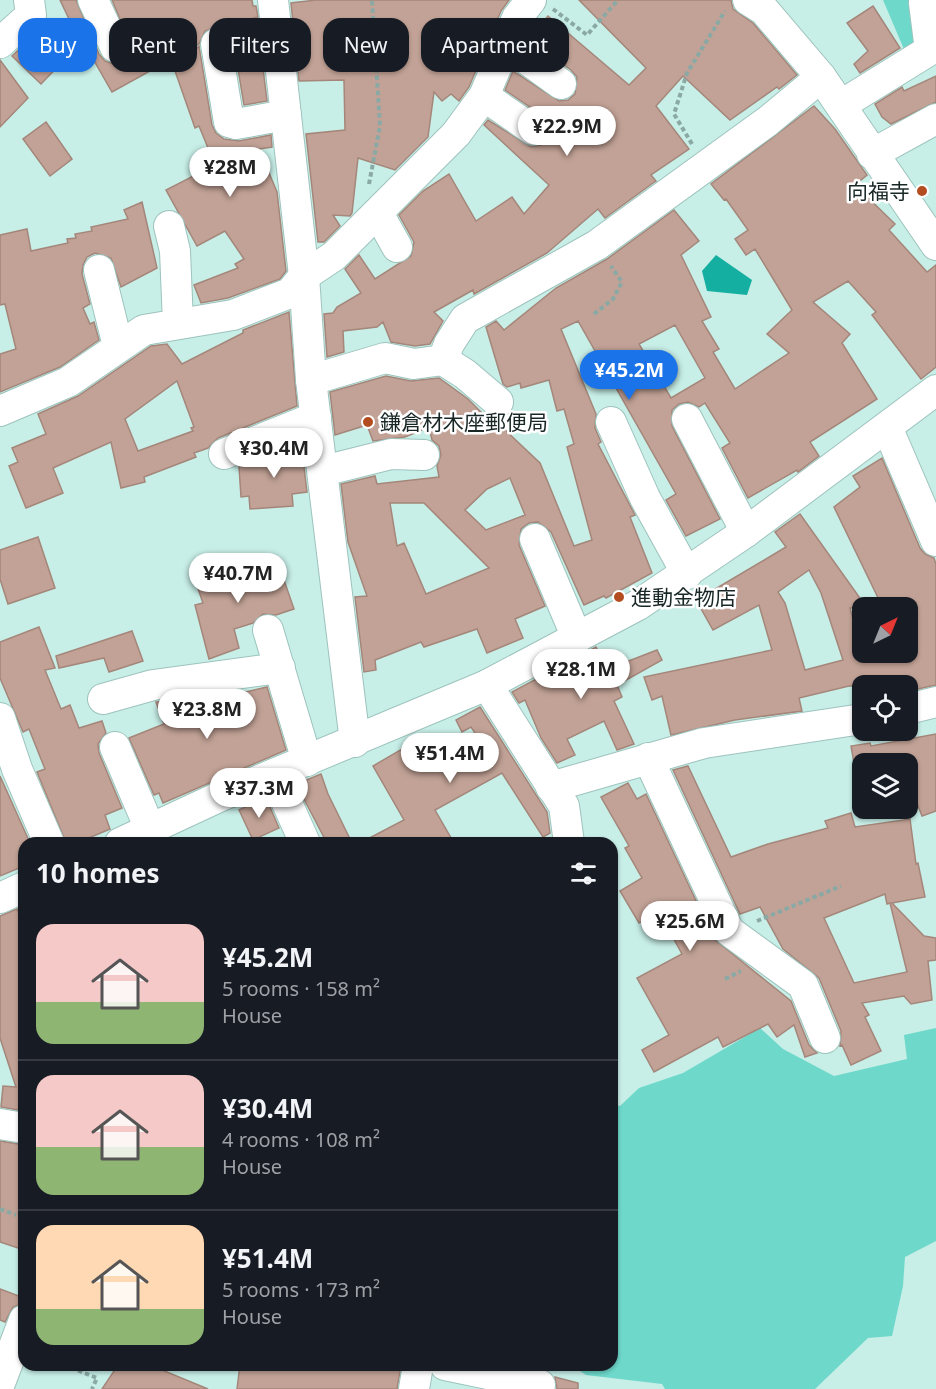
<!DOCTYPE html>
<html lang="en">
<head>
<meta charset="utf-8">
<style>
  :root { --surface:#171b24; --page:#242831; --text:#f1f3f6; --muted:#9ea1a6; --line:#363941; --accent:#1a73e8 }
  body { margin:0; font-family:"Noto Sans","Noto Sans JP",sans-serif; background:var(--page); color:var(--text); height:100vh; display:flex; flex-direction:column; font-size:22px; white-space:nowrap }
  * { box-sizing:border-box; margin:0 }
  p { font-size:20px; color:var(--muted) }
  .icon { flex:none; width:33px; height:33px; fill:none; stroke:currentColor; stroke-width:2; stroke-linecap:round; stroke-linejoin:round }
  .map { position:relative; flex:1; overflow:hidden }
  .sheet { position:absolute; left:18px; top:837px; width:600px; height:534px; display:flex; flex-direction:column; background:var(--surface); border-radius:18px; box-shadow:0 2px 4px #0004 }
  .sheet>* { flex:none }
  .banner { position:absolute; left:18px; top:18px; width:600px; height:54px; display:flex; gap:12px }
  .needle { width:39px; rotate:43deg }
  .fabs { position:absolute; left:852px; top:597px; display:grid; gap:12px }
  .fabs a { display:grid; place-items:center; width:66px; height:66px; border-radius:12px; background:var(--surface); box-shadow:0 2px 4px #0004; font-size:30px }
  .price { position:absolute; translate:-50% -51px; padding:0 14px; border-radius:21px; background:#fff; color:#222; font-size:20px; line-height:39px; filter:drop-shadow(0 2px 3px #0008) }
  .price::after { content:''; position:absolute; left:50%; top:36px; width:18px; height:14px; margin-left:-9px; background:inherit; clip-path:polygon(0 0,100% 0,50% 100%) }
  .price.current { background:var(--accent); color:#fff }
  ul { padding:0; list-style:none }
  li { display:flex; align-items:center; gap:18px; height:150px; padding:0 18px }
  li+li { border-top:2px solid var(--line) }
  li span { display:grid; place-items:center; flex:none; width:168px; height:120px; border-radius:18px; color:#555 }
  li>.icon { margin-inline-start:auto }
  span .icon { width:72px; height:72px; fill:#fffc; stroke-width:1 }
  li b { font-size:26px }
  h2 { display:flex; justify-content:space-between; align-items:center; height:72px; padding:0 18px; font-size:26px }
  .tag { padding:0 21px; border-radius:18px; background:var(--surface); box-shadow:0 2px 4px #0004; font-size:21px; line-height:54px }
  .tag.current { background:var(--accent); color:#fff }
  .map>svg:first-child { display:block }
</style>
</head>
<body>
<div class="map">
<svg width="936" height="1389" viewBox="0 0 936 1389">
  <rect width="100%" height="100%" fill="#c7eee7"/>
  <g fill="#6ed8cb">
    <polygon points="883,0 936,0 912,68"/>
    <polygon points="760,1028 783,1049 834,1076 907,1059 904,1035 936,1028 936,1241 905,1257 903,1286 892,1336 868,1338 815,1389 665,1389 662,1384 586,1375 571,1365 612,1365 612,1104 620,1106 639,1088 683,1073"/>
  </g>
  <polygon fill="#14afa0" points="716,255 752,280 747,295 707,291 702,271"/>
  <g fill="#c2a296" stroke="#a4867a" stroke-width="1.5" fill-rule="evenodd">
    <polygon points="60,0 76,0 99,54 105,61 113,64 123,62 129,56 132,48 112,0 252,0 253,6 256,6 258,17 205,31 199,44 112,92 93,59 89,61"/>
    <polygon points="316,0 509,0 501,11 469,87 459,101 451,94 442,101 434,92 428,137 395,170 358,158 352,213 350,216 333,215 340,226 324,242 318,242 306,134 345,130 344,80 299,81 291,3"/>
    <polygon points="579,0 731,0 733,9 753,23 797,75 779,89 777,87 730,120 683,76 656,106 689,149 651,175 656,181 653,183 605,218 598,209 547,253 474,294 473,290 434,312 443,321 430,344 415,346 391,342 383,322 377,327 343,331 344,352 327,357 324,314 333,313 337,307 361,293 345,269 359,255 375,279 411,256 414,242 399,215 423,191 449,174 476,221 512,197 524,214 549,185 484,125 488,120 531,147 541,145 547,139 550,131 543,116 505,90 513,71 559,101 568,100 575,94 577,77 571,70 528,39 548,16 629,85 646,68"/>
    <polygon points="873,6 900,48 860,73 854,64 868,51 847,23"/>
    <polygon points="43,27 71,53 41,84 12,56"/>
    <polygon points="199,46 212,125 216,133 224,139 239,141 271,135 272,147 259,149 277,192 286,271 280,279 228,298 201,303 194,285 238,268 235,264 244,259 225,231 197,246 166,190 215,165 199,126 195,128 175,71"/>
    <polygon points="261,52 267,101 244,105 236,57"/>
    <polygon points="0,60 28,98 0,127"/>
    <polygon points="936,76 936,102 891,124 882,117 875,104 902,87 904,91"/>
    <path d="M814,106l21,23 32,46 -12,10 40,39 -6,6 38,42 9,-7v102l-15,12 -49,-64 4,-3 -28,-31 -35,21 37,32 -8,9 35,56 -67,43 9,14 -21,16 -1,-2 -49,28 -26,-50 8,-5 -25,-40 -6,4 -11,-5 -9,2 -7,6v16l48,93 -34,17 -20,-36 10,-6 -98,-173 -17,8 35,85 -1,14 6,14 -3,2 37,71 -5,2 22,56 -46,25 -2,-2 -20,9 -33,-73 -13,-10 -9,1 -8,6 -2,16 26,61 -30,13 8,19 -36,15 -10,-24 -53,18 -3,-5 -46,18 1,10 -12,2 -9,-75 12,-1 -19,-54 -7,-58 34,-8 2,8 62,-7 -2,-11 4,-11 -2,-9 -7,-6 -3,-13 -24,10 -32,4 -6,-16 -32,10 -5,-43 56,-16 25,5 28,-3 29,21 30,30 4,-2 38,36 34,83 18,-6 -25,-93 7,-3 -10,-35 -7,2 -8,-31 -28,8 -1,-5 -13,4 -4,-3 -17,-57 10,-6 8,9 52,-42 51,-29 67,-49 25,31 -18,14 30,62 -9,4 17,28 -6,3 22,37 54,-36 -22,-19 25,-24 -37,-61 -9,6 -11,-16 13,-9 -22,-31 -2,1 -13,-16zM675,325l30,53 -34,20 -32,-54zM510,478l15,37 -39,15 -21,-20 22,-21zM390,503h34l65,65 -63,26 -22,-51 -7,3z"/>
    <polygon points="46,122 72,159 50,176 23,139"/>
    <polygon points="142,202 157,268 121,287 111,258 95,253 87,257 83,265 82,274 90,304 83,308 90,324 94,322 99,340 60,367 0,392 0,354 16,349 5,304 0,305 0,235 27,229 31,251 68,243 67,239 76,238 75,234 92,231 91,227 128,219 124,210"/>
    <path d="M289,312l8,94 -79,32 -10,10 -14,5 2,4 -52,20 1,5 -24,6 -10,-46 -58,26 10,25 -37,15 -17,-42 9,-4 -6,-14 34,-14 -8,-20 40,-18 73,-50 16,-2 15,20 61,-31v-3zM177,381l17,46 -3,1 2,3 -55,20 -13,-32z"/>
    <polygon points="301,442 307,492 292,494 293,506 250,509 249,496 241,497 239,467"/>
    <path d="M882,458l38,90 5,6 9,4 2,6v121l-27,6 -3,-8 -6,3h-51l-50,12 3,13 -67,9 -64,15 -9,-39 -10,4 -8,-23 128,-27 -13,-45 -46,25 -18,-32 22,-10 69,-41 -11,-15 25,-18 67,94h-17l12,44h46v-44h-25l-49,-101 26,-20 -7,-11zM809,570l12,23 22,67 -38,10 -20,-67 -7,-11z"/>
    <polygon points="38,537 55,588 8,604 0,579 0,550"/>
    <polygon points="278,563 294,609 276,615 263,614 253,623 234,629 239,648 209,659 195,605 203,603 196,583 207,574 220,572 221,578"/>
    <polygon points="39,627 55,668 45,670 61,709 70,705 79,728 102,721 106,733 98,744 99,753 122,808 105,815 110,829 77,843 66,843 37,772 45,769 29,729 23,732 0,678 0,642"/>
    <polygon points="132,631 143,661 109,672 104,658 59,668 56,656"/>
    <polygon points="596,647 608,669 657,650 662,660 617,685 622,697 614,701 634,744 617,750 604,721 567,739 575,755 557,763 541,738 525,700 519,703 512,692"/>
    <polygon points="267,687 286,750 163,803 159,793 154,795 129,738 164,724 156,702 228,692 229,696"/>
    <polygon points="480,707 547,812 550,833 543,837 502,773 435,810 454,843 360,843 404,820 373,766 409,745 424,770 479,739 471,727 462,732 456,720"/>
    <polygon points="936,734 936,811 922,816 908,780 908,764 872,764 871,760 854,763 851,746 870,743 871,746"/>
    <path d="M688,766l43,91 37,-13 60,-16 -3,-7 26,-8 4,14 55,-8 6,45 2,-1 7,34 -33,6 32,33 12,2v22l-8,1 4,39 -21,4 -7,-8 -42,7 7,12 -4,2 16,34 -30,14 -9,-20 -2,1 1,-15 -22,-53 -36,-29 -23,-42 -20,7 -67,-144zM885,894l2,10 3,-1 17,69 -53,11 -30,-65z"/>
    <polygon points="321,774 328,794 352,843 327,843 306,803 297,784"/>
    <polygon points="0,776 30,843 24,843 24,866 0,876"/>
    <polygon points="628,783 637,799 646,794 714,939 791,1001 809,1045 817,1053 805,1057 794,1025 777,1037 768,1024 723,1047 718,1037 654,1072 642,1050 669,1035 637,978 682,954 659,912 639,923 620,891 642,878 625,848 629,846 601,797"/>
    <polygon points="266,798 279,828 253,840 239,810"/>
    <polygon points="17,909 24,926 24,1111 1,1107 3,1086 16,1087 0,1038 0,916"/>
    <polygon points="0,1141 24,1145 24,1250 0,1242"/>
    <polygon points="0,1289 24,1298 24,1303 13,1307 5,1322 0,1320"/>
    <polygon points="118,1365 150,1365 208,1389 102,1389"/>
    <polygon points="240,1365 401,1365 397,1389 237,1389"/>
    <polygon points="555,1377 578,1383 578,1389 557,1389"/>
  </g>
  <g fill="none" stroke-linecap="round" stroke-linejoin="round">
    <defs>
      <g id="minor">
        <polyline points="93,0 115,47"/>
        <polyline points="273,0 304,276 311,380 355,742"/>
        <polyline points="748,0 764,10 821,77 936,245"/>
        <polyline points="276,31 216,44 229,122 236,124 286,115"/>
        <polyline points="0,43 31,15 29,0"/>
        <polyline points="505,44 561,84"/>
        <polyline points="484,96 533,130"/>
        <polyline points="841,105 930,50 924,3 929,0"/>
        <polyline points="872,154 936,119"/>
        <polyline points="378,213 397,247"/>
        <polyline points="169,226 175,251 178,323"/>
        <polyline points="99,270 118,346"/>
        <polyline points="443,360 465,374 498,402"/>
        <polyline points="311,380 385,358 414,364 443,360 449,344 465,319 597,245 768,121 821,77"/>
        <polyline points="0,411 68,382 144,330 233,315 290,293 304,276 334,256 456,134 484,96 517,18 531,0"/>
        <polyline points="687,419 746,532"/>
        <polyline points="611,422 645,498 687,574"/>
        <polyline points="887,427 936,541"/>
        <polyline points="224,454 316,417"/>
        <polyline points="323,471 391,454 424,455"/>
        <polyline points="535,539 577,638"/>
        <polyline points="268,630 307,761"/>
        <polyline points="487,685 564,806 569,843"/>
        <polyline points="103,699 153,685 280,668"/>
        <polyline points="908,709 936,702"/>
        <polyline points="0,718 17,769 49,843"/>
        <polyline points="115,747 150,829"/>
        <polyline points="648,758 729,931 803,985 825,1038"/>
        <polyline points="274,774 305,843"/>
        <polyline points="551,787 704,743 862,719"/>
        <polyline points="120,843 221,796 487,685 638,605 746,532 936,390"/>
        <polyline points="0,898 24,887"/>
        <polyline points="0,1124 24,1128"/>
        <polyline points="445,1365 540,1385"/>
        <polyline points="0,1383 24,1320"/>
        <polyline points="414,1389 418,1365"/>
      </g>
    </defs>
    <use href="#minor" stroke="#9dc3bd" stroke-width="32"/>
    <g stroke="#8aa9a4" stroke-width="4" stroke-dasharray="4.5 3" stroke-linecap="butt">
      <polyline points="553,9 587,35 618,0"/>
      <polyline points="692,144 674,114 687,73 725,11"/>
      <polyline points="369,184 380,126 372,0"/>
      <polyline points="594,314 613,299 622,282 611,266"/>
      <polyline points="757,921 841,886"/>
      <polyline points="725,979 741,971"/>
      <polyline points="0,1209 16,1215"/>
      <polyline points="64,1365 97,1378 92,1389"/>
    </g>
    <use href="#minor" stroke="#fff" stroke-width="30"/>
  </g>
  <g fill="#b34d20" stroke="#fff" stroke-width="2">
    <circle cx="922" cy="191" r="6"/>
    <circle cx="368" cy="422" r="6"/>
    <circle cx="619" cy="597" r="6"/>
  </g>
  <g text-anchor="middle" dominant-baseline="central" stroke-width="5" stroke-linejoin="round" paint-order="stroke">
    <g font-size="21" fill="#182725" stroke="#fff" text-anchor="start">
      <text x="910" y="191" text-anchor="end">向福寺</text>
      <text x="380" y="422">鎌倉材木座郵便局</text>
      <text x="631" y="597">進動金物店</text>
    </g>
  </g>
</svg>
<div class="fabs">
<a><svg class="needle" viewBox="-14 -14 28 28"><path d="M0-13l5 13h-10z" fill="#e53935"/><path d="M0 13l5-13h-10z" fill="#9ea1a6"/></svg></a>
<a><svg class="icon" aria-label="locate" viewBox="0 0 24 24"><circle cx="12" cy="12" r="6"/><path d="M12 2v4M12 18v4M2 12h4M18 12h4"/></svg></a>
<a><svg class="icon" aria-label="layers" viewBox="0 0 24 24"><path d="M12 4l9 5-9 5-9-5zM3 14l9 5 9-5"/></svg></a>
</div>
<b class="price" style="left:567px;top:157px">¥22.9M</b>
<b class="price" style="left:230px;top:198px">¥28M</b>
<b class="price current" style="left:629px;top:401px">¥45.2M</b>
<b class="price" style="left:274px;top:479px">¥30.4M</b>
<b class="price" style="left:238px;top:604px">¥40.7M</b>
<b class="price" style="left:581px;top:700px">¥28.1M</b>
<b class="price" style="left:207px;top:740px">¥23.8M</b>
<b class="price" style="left:450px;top:784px">¥51.4M</b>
<b class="price" style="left:259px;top:819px">¥37.3M</b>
<b class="price" style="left:690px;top:952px">¥25.6M</b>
<div class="banner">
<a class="tag current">Buy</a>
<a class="tag">Rent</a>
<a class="tag">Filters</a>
<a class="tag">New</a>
<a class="tag">Apartment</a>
</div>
<section class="sheet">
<h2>10 homes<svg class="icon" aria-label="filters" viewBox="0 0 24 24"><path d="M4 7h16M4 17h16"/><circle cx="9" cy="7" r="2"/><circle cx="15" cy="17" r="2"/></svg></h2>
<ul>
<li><span style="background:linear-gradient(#f6c9c9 65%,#8fb573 0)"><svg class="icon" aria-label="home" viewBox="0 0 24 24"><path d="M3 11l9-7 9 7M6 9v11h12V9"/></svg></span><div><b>¥45.2M</b><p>5 rooms · 158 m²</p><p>House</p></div></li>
<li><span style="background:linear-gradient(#f6c9c9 60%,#8fb573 0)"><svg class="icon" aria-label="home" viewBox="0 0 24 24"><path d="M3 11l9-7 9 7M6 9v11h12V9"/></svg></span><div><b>¥30.4M</b><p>4 rooms · 108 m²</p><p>House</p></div></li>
<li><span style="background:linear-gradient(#ffd9b3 70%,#8fb573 0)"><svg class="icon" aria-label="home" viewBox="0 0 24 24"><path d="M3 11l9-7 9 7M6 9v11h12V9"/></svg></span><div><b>¥51.4M</b><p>5 rooms · 173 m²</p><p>House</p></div></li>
</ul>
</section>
</div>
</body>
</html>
